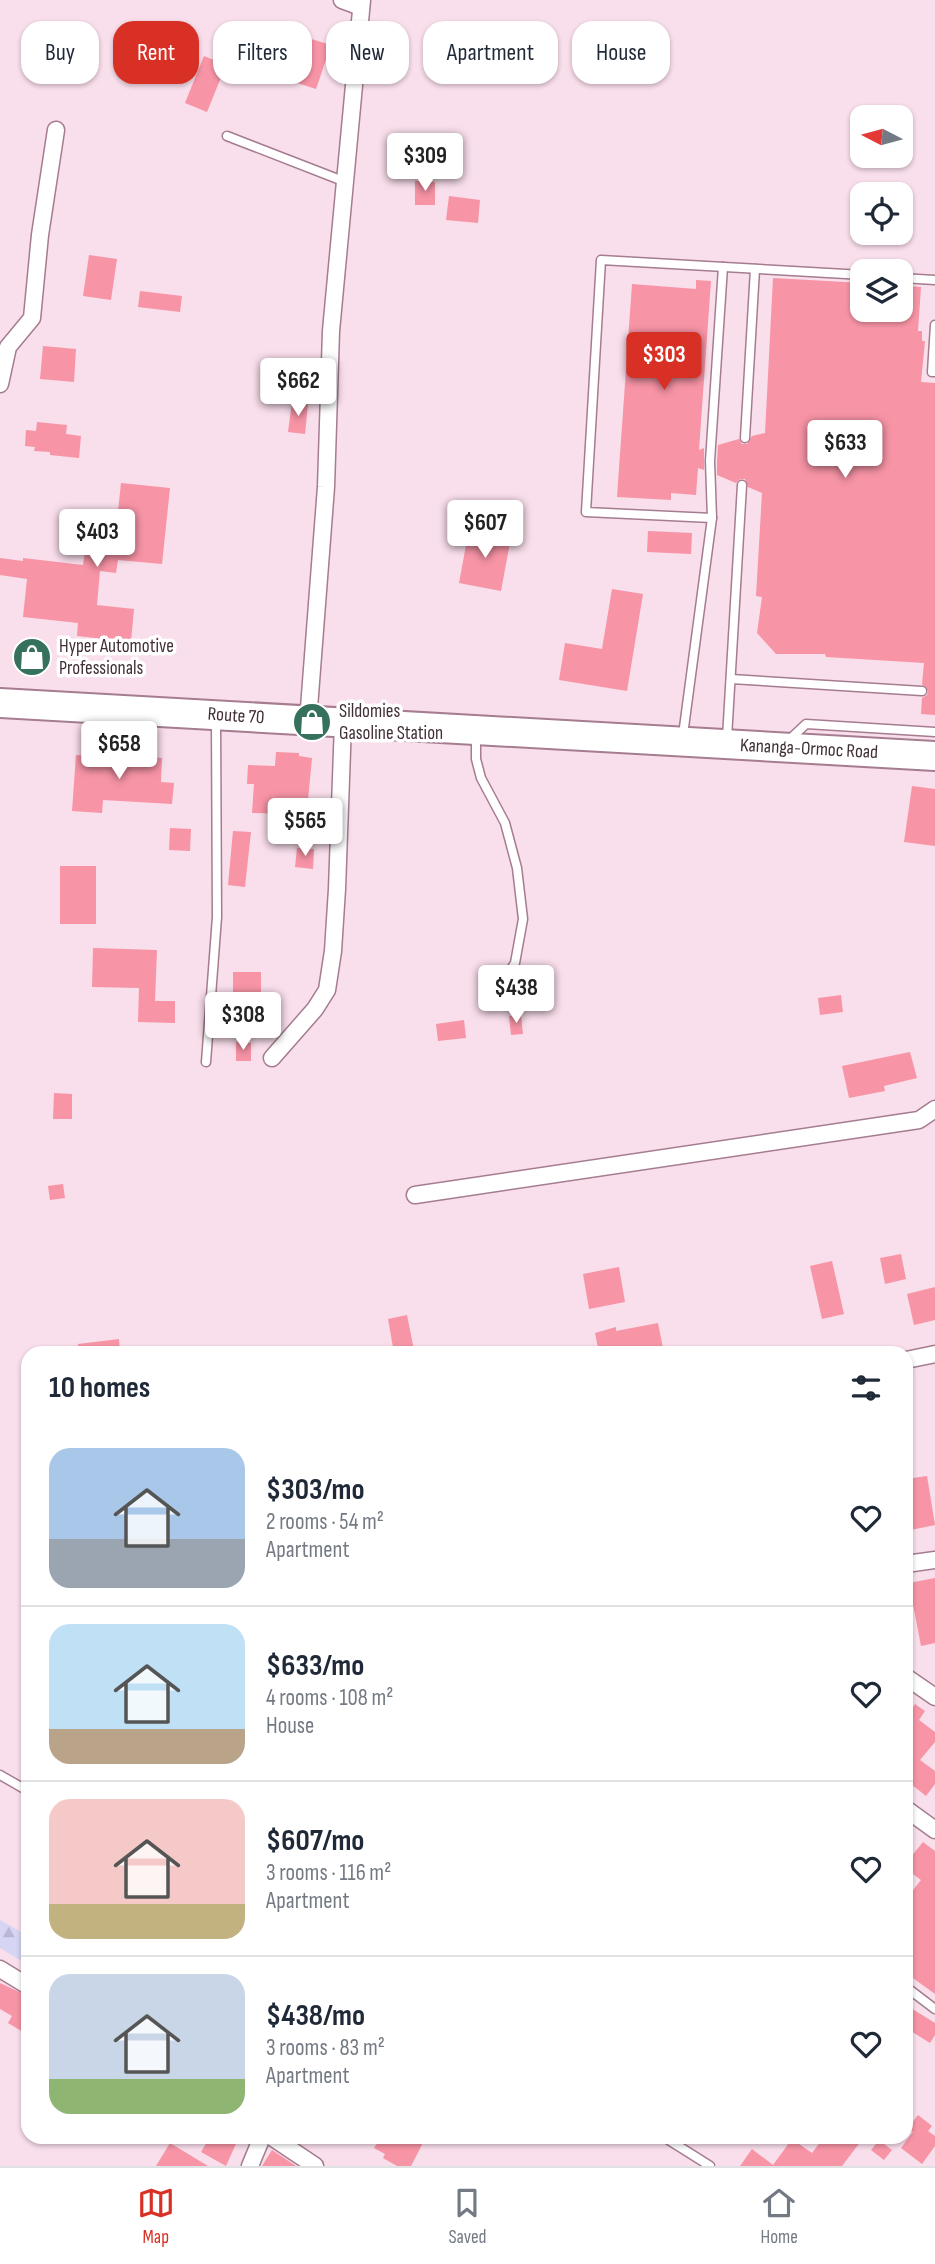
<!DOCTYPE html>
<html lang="en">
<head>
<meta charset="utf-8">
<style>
  :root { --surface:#fff; --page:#f6f6f7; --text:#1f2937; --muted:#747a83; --line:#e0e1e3; --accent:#d93025 }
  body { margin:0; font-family:"Sofia Sans Condensed",sans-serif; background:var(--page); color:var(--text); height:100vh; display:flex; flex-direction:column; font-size:26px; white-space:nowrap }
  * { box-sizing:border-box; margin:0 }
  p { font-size:23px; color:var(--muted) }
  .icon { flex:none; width:38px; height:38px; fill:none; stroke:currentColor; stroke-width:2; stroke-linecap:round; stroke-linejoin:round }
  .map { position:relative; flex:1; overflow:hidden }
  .details { position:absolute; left:21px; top:1346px; width:892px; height:798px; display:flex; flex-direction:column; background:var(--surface); border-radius:21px; box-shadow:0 2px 5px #0004 }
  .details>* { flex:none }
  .hud { position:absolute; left:21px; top:21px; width:894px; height:63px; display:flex; gap:14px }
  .needle { width:46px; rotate:276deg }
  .buttons { position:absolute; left:850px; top:105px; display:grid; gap:14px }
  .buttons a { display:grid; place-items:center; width:63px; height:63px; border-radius:14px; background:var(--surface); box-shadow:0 2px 5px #0004; font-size:35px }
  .price { position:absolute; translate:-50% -60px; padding:0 16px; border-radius:7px; background:#fff; color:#222; font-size:23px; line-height:46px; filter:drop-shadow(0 2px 4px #0008) }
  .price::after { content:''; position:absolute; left:50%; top:42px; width:21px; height:16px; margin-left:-10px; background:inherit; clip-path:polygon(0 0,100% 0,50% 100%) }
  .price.current { background:var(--accent); color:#fff }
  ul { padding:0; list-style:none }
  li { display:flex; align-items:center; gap:21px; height:175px; padding:0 28px }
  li+li { border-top:2px solid var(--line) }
  li span { display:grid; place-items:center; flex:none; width:196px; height:140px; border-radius:21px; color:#555 }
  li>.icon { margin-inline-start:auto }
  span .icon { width:84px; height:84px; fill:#fffc; stroke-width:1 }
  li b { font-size:30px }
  h2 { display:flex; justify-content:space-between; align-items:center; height:84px; padding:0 28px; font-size:30px }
  .pill { padding:0 24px; border-radius:21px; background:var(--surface); box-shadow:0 2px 5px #0004; font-size:24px; line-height:63px }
  .pill.current { background:var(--accent); color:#fff }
  .dock { display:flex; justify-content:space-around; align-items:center; height:98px; border-top:2px solid var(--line); background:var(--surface); font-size:19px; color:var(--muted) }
  .dock a { display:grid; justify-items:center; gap:4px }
  .dock .current { color:var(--accent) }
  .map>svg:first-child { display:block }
</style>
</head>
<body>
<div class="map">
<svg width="935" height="2166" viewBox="0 0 935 2166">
  <defs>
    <pattern id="forest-firs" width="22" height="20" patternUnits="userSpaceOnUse" patternTransform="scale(1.75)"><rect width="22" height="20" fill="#d6d5f3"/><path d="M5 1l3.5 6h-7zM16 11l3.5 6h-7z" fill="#b9b7d1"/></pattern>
  </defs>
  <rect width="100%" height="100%" fill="#f9deeb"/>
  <polygon fill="url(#forest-firs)" points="0,1920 28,1936 28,1965 0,1948"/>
  <g fill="#f794a6">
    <polygon points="308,38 331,45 316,89 294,82"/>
    <polygon points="204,56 226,65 207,112 185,103"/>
    <polygon points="415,181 435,182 435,205 415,205"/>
    <polygon points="449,196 480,200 478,223 446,220"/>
    <polygon points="89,255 117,259 111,300 83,296"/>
    <polygon points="773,278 863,283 863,310 901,310 901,285 921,287 918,331 922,331 922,341 925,341 921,382 935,383 935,715 921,714 922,698 927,695 928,691 922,684 924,663 826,657 825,654 776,654 757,633 762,597 756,596 762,493 748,487 745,479 740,479 736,483 717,475 717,461 718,445 739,439 742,444 747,444 752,436 765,433"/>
    <polygon points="696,280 711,281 699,450 704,448 704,470 698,468 696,495 671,493 671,500 617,497 632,284 696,289"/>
    <polygon points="140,291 182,296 180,312 138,307"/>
    <polygon points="43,346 76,349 74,382 40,379"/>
    <polygon points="292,402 308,404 305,434 288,432"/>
    <polygon points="37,422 67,425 66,434 81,436 79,458 50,455 50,452 34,451 35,447 25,446 26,430 36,431"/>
    <polygon points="121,483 170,488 162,564 118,560 116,573 100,571 97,605 134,609 131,642 77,636 78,623 23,617 27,579 0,575 0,558 23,561 23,558 83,565 85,550 102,552 103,539 115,540"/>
    <polygon points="469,529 511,537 501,591 459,583"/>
    <polygon points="648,531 692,533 691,554 647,552"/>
    <polygon points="612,589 643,594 627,691 559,680 565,643 602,649"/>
    <polygon points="115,749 132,750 131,755 162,758 161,782 174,783 172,804 103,800 102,813 72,811 76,755 115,758"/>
    <polygon points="276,752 299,753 299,756 312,758 308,800 297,799 296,814 252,813 254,784 247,784 248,765 275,766"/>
    <polygon points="912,786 935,789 935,846 904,842"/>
    <polygon points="170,828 191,829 190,851 169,850"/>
    <polygon points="233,831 251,832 245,887 228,885"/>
    <polygon points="297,848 314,849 313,869 295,867"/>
    <rect x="60" y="866" width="36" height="58"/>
    <polygon points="93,948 157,950 155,1001 175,1001 175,1023 138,1022 139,988 92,987"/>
    <polygon points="233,972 261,972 261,1000 233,1001"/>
    <polygon points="841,995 843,1012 820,1015 818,998"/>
    <polygon points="521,1015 523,1034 511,1035 509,1016"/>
    <polygon points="464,1020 466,1038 438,1041 436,1024"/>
    <polygon points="236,1042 251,1043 251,1061 236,1061"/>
    <polygon points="910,1052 917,1078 884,1086 885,1091 849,1098 842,1066"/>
    <polygon points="54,1093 72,1094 72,1119 53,1119"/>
    <polygon points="63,1184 65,1198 50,1200 48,1186"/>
    <polygon points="901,1254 906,1279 885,1284 880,1258"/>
    <polygon points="832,1261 844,1314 822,1319 810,1266"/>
    <polygon points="619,1267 625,1302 589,1309 583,1274"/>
    <polygon points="935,1287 935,1320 914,1325 907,1294"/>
    <polygon points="407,1315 414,1350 394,1353 388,1319"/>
    <polygon points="658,1323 664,1353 599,1353 595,1333 616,1327 616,1331"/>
    <polygon points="119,1339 120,1353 79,1353 78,1344"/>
    <polygon points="927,1476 935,1525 906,1531 906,1479"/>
    <polygon points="935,1578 935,1643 921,1646 909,1583"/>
    <polygon points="915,1704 925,1711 919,1720 935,1732 935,1742 920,1760 935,1771 935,1784 926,1796 906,1780 906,1709 909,1712"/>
    <polygon points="923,1842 935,1851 935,1994 906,1973 906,1899 921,1880 906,1869 906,1863"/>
    <polygon points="0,1983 28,1996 28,2035 8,2023 12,2016 0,2009"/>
    <polygon points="906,2005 935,2023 935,2035 930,2043 906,2028"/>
    <polygon points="918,2115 932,2126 928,2131 935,2136 935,2146 922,2164 901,2148 913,2132 907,2129"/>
    <polygon points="210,2137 239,2137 226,2166 201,2152"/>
    <polygon points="381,2137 426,2137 411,2166 397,2166 383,2158 385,2154 374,2148"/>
    <polygon points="824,2137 864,2137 842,2166 740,2166 752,2149 773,2165 792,2139 812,2153"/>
    <polygon points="879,2140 892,2150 884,2160 871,2150"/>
    <polygon points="170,2143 208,2166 156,2166"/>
    <polygon points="272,2150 296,2166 262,2166"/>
  </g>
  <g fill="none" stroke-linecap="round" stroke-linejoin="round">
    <defs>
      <g id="lane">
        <polyline points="227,136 343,181"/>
        <polyline points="901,278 935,280"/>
        <polyline points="935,325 932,372 935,372"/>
        <polyline points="745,438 755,269"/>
        <polyline points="712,518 586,512 601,260 863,275"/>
        <polyline points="731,679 922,691"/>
        <polyline points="476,733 476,759 481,778 505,823 517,868 523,919 515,963 491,1000"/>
        <polyline points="683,735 712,518 710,461 723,267"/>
        <polyline points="727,738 742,485"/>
        <polyline points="788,741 806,724 935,732"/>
        <polyline points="206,1062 217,917 216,721"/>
        <polyline points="0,1775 28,1791"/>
        <polyline points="906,1987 935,2009"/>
        <polyline points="664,2137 710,2166"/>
      </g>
      <g id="street">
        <polyline points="342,0 361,7"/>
        <polyline points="0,384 8,347 32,318 40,235 56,130"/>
        <polyline points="308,721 326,487 331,331 362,0"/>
        <polyline points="272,1058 315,1009 327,990 333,951 337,889 343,723"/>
        <polyline points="415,1195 919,1120 935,1109"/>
        <polyline points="906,1360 935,1354"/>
        <polyline points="906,1564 935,1560"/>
        <polyline points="906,1677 935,1697"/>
        <polyline points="906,1809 935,1830"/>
        <polyline points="0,1969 28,1986"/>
        <polyline points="272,2137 315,2166"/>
        <polyline points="250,2166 262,2137"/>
      </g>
      <polyline id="highway" points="0,703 935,756"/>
    </defs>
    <use href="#lane" stroke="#a57c90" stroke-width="11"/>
    <use href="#street" stroke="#a57c90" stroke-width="19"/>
    <use href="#highway" stroke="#a57c90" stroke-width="32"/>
    <use href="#lane" stroke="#fff" stroke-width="8"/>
    <use href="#street" stroke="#fff" stroke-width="16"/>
    <use href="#highway" stroke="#fff" stroke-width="28"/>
  </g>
  <defs>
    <symbol id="shop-disc" viewBox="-11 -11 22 22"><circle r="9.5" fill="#35715c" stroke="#fff"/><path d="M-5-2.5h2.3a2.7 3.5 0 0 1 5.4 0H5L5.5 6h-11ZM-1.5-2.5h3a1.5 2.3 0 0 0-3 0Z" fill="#fff"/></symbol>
  </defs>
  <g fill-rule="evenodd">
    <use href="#shop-disc" x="10" y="635" width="44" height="44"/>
    <use href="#shop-disc" x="290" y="700" width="44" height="44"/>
  </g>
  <g text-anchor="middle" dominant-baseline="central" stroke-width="7" stroke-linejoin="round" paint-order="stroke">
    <g font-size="19" fill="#402f37" stroke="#fff" text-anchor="start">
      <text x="59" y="646">Hyper Automotive<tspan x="59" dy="22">Professionals</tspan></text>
      <text x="339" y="711">Sildomies<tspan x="339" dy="22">Gasoline Station</tspan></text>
    </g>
    <g font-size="19" fill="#402f37" stroke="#fff">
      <text transform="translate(236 716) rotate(4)">Route 70</text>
      <text transform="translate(809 749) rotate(3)">Kananga-Ormoc Road</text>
    </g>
  </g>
</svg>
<div class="buttons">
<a><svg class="needle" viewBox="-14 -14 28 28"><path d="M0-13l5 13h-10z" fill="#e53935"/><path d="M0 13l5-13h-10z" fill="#747a83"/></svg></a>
<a><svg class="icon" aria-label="locate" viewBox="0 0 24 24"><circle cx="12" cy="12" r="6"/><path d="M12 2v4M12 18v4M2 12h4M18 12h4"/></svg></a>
<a><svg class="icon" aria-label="layers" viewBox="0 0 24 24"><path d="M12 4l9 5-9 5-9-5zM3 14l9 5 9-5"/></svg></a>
</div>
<b class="price" style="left:425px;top:193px">$309</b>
<b class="price current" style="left:664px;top:392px">$303</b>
<b class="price" style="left:298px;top:418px">$662</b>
<b class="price" style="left:845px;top:480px">$633</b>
<b class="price" style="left:485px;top:560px">$607</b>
<b class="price" style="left:97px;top:569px">$403</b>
<b class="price" style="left:119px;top:781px">$658</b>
<b class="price" style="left:305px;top:858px">$565</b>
<b class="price" style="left:516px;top:1025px">$438</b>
<b class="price" style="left:243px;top:1052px">$308</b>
<div class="hud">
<a class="pill">Buy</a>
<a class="pill current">Rent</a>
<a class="pill">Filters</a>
<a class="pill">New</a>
<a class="pill">Apartment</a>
<a class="pill">House</a>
</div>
<section class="details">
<h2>10 homes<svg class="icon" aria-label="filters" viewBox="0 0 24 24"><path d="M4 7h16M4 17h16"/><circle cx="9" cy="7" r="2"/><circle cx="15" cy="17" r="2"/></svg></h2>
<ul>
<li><span style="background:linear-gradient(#a9c7e8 65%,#9aa5b1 0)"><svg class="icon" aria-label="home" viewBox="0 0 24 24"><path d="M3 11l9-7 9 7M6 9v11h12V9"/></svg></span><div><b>$303/mo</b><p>2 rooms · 54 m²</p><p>Apartment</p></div><svg class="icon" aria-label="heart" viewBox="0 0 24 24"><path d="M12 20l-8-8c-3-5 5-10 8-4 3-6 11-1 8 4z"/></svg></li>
<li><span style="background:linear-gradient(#bfe0f5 75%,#b9a48a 0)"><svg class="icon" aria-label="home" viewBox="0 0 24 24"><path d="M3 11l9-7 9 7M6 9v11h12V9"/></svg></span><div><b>$633/mo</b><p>4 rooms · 108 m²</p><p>House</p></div><svg class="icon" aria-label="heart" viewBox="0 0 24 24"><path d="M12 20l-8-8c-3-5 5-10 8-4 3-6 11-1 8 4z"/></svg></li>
<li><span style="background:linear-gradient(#f6c9c9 75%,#c2b280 0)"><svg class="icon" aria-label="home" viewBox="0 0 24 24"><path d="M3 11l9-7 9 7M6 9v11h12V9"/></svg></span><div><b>$607/mo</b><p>3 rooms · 116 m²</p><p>Apartment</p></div><svg class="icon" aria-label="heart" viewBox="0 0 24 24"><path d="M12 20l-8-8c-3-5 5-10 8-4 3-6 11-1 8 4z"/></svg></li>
<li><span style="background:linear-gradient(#c9d6e8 75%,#8fb573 0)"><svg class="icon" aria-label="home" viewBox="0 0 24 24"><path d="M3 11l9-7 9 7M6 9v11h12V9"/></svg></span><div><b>$438/mo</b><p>3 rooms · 83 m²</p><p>Apartment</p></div><svg class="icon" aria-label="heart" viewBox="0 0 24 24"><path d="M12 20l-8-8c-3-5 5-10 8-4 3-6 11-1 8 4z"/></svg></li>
</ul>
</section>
</div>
<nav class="dock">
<a class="current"><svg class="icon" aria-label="map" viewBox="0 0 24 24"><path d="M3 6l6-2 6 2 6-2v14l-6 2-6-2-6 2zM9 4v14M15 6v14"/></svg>Map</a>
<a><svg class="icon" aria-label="saved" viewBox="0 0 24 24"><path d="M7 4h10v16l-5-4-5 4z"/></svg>Saved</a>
<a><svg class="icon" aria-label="home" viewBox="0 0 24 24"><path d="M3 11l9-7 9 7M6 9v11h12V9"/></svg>Home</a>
</nav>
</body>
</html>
